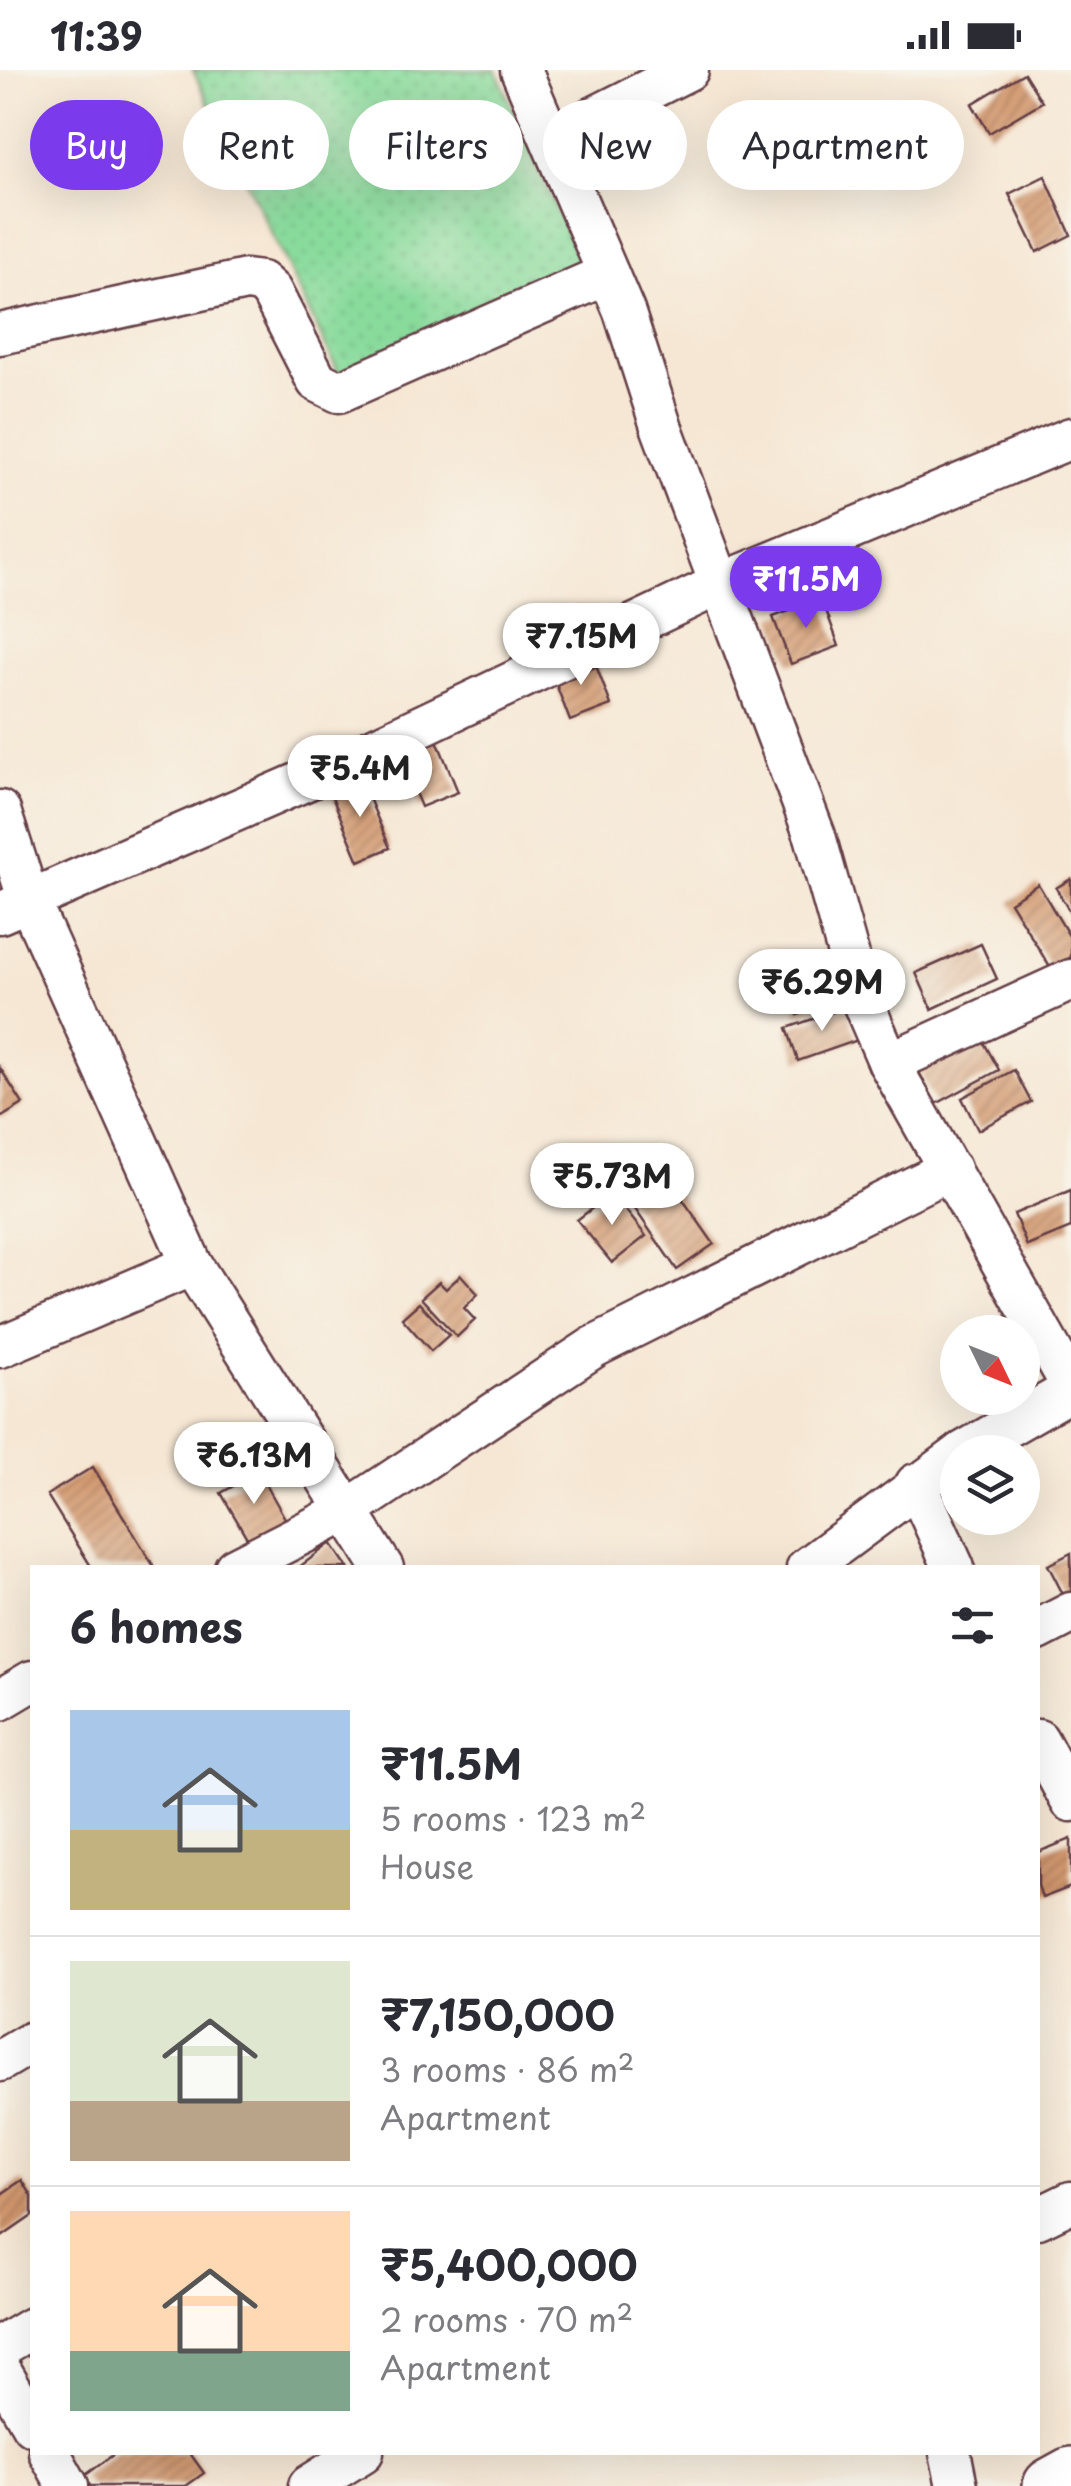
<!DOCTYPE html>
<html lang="en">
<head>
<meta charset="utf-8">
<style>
  :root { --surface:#fff; --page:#f7f7f7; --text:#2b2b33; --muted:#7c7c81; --line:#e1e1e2; --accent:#7c3aed }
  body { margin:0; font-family:"Playpen Sans",sans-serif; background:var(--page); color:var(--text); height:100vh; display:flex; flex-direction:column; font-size:38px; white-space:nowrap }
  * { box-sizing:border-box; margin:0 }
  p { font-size:32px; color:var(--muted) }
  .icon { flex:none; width:55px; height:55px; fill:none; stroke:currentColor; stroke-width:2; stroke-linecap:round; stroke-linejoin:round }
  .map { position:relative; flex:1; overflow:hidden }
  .panel { position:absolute; left:30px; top:1495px; width:1010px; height:890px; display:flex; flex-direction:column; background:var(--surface); border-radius:0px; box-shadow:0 10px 40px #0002 }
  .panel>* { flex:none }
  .hud { position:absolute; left:30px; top:30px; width:1012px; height:90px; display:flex; gap:20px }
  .needle { width:65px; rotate:133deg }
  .tools { position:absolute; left:940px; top:1245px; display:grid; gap:20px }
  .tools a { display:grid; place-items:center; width:100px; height:100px; border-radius:50%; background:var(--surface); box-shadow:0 10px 40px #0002; font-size:50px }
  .price { position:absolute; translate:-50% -85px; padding:0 22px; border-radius:35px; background:#fff; color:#222; font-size:32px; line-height:65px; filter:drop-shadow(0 2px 5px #0008) }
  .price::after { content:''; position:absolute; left:50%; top:60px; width:30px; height:22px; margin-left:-15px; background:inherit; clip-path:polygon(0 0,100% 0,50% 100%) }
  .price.current { background:var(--accent); color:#fff }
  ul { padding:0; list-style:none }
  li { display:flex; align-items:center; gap:30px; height:250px; padding:0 40px }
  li+li { border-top:2px solid var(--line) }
  li span { display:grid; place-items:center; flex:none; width:280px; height:200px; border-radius:0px; color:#555 }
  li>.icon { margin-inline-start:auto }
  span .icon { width:120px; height:120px; fill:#fffc; stroke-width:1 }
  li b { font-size:42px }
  h2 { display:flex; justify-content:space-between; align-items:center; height:120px; padding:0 40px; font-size:42px }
  .chip { padding:0 35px; border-radius:45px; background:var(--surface); box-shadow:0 10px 40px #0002; font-size:35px; line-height:90px }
  .chip.current { background:var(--accent); color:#fff }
  .status { display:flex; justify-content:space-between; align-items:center; height:70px; padding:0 50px; background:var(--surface); direction:ltr }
  .status svg { height:28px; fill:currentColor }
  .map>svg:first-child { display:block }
</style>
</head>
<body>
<div class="status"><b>11:39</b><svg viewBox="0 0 49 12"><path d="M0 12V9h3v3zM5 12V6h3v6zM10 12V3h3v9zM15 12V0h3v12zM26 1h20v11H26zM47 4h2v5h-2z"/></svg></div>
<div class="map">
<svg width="1071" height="2416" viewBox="0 0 1071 2416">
  <defs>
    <pattern id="green-dots" width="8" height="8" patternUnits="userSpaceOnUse" patternTransform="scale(2.5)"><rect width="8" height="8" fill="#89db9c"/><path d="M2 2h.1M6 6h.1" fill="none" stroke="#78bc87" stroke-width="1.8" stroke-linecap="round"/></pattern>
    <pattern id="building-hatch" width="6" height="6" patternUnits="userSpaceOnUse" patternTransform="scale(2.5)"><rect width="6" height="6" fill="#d2976d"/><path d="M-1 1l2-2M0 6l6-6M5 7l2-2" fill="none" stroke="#ac7b5a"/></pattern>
  </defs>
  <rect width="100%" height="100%" fill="#f7f3e8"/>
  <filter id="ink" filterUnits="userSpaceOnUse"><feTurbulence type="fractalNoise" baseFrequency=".01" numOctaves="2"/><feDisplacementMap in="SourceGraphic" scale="20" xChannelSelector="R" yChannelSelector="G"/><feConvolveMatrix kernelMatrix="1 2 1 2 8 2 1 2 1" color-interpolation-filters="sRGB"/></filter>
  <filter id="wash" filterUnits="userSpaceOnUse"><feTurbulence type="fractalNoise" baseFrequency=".0048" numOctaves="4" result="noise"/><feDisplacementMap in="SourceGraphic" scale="40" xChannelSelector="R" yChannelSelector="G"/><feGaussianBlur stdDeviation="2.25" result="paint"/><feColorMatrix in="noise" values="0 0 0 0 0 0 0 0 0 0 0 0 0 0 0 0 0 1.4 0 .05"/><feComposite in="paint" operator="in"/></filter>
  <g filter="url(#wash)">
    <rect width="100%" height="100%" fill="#f6e7d4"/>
    <polygon fill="url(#green-dots)" stroke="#6a7d64" stroke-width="2.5" points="193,0 496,0 580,194 342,310"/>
    <g id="blocks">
      <g fill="url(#building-hatch)">
        <polygon points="1024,3 1042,32 989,63 972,34"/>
        <polygon points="1045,106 1071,165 1037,182 1009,124"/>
        <polygon points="822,529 839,576 791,594 773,547"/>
        <polygon points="592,585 611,635 570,651 551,601"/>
        <polygon points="436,668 458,722 421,737 399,685"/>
        <polygon points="361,709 390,778 359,791 330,722"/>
        <polygon points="1071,809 1071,844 1056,818"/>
        <polygon points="1038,814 1071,869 1071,887 1051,899 1010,832"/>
        <polygon points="981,874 997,909 932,939 916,903"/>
        <polygon points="836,888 850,927 798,945 785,906"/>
        <polygon points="847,937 858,970 798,991 787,958"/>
        <polygon points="982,969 999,1000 936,1034 919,1002"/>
        <polygon points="0,998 23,1034 0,1048"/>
        <polygon points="1014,1000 1031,1032 978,1060 962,1028"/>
        <polygon points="660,1097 714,1174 677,1200 624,1123"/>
        <polygon points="1071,1120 1071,1158 1027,1176 1014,1144"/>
        <polygon points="612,1123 646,1166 612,1193 577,1150"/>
        <polygon points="461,1205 478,1224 464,1238 475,1250 457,1267 421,1228 439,1212 446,1219"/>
        <polygon points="419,1233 449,1265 431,1281 402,1248"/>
        <polygon points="93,1397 155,1498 92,1498 47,1425"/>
        <polygon points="259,1402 287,1452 250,1473 221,1423"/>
        <polygon points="331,1473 348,1498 298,1498"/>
        <polygon points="1071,1483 1071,1525 1065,1528 1048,1495"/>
        <polygon points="1071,1769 1071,1817 1042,1828 1038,1815 1038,1782"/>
        <polygon points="22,2110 32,2126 32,2146 0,2168 0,2125"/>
        <polygon points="117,2382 189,2382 204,2403 186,2416 90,2416 83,2407"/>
      </g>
    </g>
  </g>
  <g filter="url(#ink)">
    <use href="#blocks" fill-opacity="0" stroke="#643d44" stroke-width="2.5"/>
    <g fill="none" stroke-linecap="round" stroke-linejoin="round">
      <defs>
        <g id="street">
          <polyline points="551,69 688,0"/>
          <polyline points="0,264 246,210 261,212 271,221 317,311 339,322 608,204"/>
          <polyline points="1071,368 720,514 815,766 860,926 889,993 1071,1315"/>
          <polyline points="0,741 29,831 192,1195 383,1498"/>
          <polyline points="0,843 311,708 720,514 661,356 624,241 521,0"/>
          <polyline points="889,993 1071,910"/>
          <polyline points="0,1277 192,1195"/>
          <polyline points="963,1382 1071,1320"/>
          <polyline points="916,1414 954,1498"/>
          <polyline points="235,1498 345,1442 594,1277 950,1099"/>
          <polyline points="807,1498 958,1386"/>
          <polyline points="1038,1560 1071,1543"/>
          <polyline points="0,1630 32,1611"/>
          <polyline points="1038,1670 1071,1731"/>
          <polyline points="0,1991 32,1972"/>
          <polyline points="1038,2148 1071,2132"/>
          <polyline points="0,2277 32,2258"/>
          <polyline points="0,2299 32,2355"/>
          <polyline points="49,2382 68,2416"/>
          <polyline points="950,2382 957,2416"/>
          <polyline points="309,2416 363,2382"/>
        </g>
        <polyline id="secondary" points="1051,2416 1071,2405"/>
      </defs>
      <use href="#street" stroke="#643d44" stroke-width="45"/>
      <use href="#secondary" stroke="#643d44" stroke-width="60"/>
      <use href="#street" stroke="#fff" stroke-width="40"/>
      <use href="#secondary" stroke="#fff" stroke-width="55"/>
    </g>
  </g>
</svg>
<div class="tools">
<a><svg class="needle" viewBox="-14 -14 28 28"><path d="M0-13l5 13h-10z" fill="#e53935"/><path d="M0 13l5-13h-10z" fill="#7c7c81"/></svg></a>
<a><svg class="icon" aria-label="layers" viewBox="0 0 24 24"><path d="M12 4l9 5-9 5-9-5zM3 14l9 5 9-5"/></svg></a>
</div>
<b class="price current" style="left:806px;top:561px">₹11.5M</b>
<b class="price" style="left:581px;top:618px">₹7.15M</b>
<b class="price" style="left:360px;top:750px">₹5.4M</b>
<b class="price" style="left:822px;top:964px">₹6.29M</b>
<b class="price" style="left:612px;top:1158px">₹5.73M</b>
<b class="price" style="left:254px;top:1437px">₹6.13M</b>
<div class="hud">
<a class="chip current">Buy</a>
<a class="chip">Rent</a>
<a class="chip">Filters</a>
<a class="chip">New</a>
<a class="chip">Apartment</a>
</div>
<section class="panel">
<h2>6 homes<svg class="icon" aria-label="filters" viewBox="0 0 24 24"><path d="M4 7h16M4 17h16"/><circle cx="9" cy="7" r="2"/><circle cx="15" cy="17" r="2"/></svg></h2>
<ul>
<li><span style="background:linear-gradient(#a9c7e8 60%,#c2b280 0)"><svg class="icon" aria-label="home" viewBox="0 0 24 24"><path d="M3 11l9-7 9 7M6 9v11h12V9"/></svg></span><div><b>₹11.5M</b><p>5 rooms · 123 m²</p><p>House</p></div></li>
<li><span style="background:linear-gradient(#dfe7d0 70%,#b9a48a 0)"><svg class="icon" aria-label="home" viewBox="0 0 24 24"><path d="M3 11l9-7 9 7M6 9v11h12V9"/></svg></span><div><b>₹7,150,000</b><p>3 rooms · 86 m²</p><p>Apartment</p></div></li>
<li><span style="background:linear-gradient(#ffd9b3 70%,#7fa58c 0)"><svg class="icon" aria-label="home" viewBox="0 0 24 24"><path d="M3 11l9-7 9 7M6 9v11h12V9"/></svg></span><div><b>₹5,400,000</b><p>2 rooms · 70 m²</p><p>Apartment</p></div></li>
</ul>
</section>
</div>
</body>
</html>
